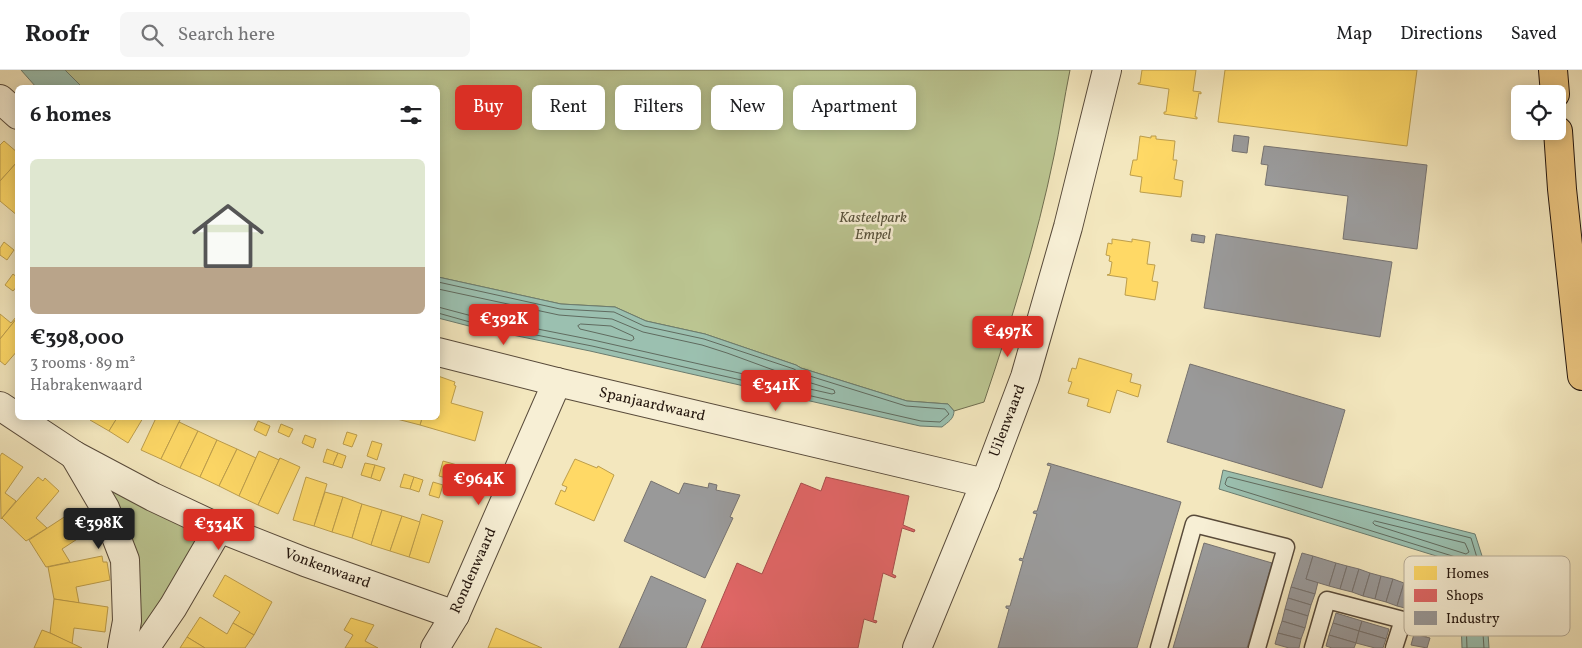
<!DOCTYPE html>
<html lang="en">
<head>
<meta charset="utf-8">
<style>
  :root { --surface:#fff; --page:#f6f6f6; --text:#202124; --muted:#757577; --line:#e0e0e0; --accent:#d93025 }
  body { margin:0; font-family:Vollkorn,serif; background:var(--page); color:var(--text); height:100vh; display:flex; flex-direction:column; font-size:19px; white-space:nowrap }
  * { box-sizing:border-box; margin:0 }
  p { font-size:16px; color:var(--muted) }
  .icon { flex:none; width:28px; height:28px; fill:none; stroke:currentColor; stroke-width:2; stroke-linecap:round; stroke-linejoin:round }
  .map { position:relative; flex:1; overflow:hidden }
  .drawer { position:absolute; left:15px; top:15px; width:425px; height:335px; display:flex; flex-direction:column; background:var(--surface); border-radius:8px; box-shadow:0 2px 12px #0003 }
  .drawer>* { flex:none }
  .top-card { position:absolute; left:455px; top:15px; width:475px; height:45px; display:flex; gap:10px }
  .controls { position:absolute; left:1511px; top:15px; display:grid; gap:10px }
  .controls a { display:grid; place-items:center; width:55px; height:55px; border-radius:8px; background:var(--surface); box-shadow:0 2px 12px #0003; font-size:25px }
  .price { position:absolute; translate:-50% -42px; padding:0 11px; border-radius:5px; background:var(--accent); color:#fff; font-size:16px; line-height:32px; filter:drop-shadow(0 1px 2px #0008) }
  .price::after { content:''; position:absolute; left:50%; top:30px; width:15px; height:11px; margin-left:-8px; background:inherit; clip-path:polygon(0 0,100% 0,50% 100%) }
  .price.current { background:#222; color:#fff }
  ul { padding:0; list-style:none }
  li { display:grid; align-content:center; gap:10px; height:265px; padding:0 15px }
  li+li { border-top:1px solid var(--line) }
  li span { display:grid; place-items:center; height:155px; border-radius:8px; color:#555 }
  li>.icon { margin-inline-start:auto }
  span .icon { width:90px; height:90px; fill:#fffc; stroke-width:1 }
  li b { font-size:21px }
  h2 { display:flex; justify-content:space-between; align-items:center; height:60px; padding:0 15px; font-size:21px }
  .chip { padding:0 18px; border-radius:8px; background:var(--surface); box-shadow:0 2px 12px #0003; font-size:18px; line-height:45px }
  .chip.current { background:var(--accent); color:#fff }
  header { display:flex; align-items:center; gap:30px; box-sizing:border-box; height:70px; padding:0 25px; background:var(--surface); border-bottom:1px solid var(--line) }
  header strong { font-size:24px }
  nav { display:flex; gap:28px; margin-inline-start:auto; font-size:18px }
  .search { width:350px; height:45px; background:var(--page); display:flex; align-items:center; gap:12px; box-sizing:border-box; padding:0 18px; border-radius:8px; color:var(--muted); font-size:19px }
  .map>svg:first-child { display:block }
</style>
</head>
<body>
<header>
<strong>Roofr</strong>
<div class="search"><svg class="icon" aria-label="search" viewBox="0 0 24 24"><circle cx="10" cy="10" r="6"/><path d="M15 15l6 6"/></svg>Search here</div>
<nav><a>Map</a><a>Directions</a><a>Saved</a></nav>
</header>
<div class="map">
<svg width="1582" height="578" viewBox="0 0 1582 578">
  <rect width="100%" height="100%" fill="#f3e7be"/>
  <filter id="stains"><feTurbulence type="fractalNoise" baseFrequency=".004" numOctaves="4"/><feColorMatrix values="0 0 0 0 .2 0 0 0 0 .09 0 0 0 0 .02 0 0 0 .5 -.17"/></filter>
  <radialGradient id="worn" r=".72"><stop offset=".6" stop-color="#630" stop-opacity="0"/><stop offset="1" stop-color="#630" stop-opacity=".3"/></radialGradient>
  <g fill="#bbc591" stroke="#706e50">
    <path d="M65,0h1005c-6,29 -10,58 -16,86 -17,83 -43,166 -70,246l-30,9 -6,-7 -41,-3 -106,-33 -5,-3 -91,-31 -59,-13 -31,-14 -54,-3 -123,-27v-189h-356z"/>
    <polygon points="115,420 192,459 196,465 197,474 145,560 140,560 137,556 111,422"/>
  </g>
  <g fill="#9bc0b0" stroke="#6b7c6f">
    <polygon points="21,0 65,0 82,17 36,17"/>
    <path d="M438,207l123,27 54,3 31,14 59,13 91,31 5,3 106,33 41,3 6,7c0,8 -6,11 -12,16l-22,-1 -330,-75 -121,-25 -31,-8z"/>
    <polygon points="1223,400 1475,464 1483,489 1489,578 1462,578 1459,493 1219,419"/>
  </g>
  <g fill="#ffd966" stroke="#bd9e4c">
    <polygon points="1142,0 1196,0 1193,21 1201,22 1201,24 1199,23 1195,47 1197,47 1197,49 1164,44 1164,42 1166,42 1169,19 1138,14 1138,13 1140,13"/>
    <polygon points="1225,0 1417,0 1407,76 1218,52"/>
    <polygon points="1140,66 1151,68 1151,66 1156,66 1156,69 1175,71 1173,90 1177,90 1174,109 1183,111 1181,127 1140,122 1142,107 1130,105 1133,90 1137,90"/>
    <polygon points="4,71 18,83 18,91 0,111 0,75"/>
    <polygon points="18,91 18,146 0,131 0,111"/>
    <polygon points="1112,169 1132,172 1132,169 1150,172 1147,194 1155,195 1152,211 1158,212 1155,230 1125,225 1127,208 1107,205 1110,204 1112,192 1109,191 1110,186 1106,185 1108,173 1112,174"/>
    <polygon points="4,172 14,180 7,190 0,185 0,178"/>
    <polygon points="13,204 18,208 18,215 13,221 5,215"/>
    <polygon points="0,244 11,253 16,247 17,248 0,269"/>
    <polygon points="17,248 18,280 5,295 0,291 0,269"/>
    <polygon points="1079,288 1132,304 1130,312 1141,315 1138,327 1117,320 1110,343 1087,336 1089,329 1068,323 1072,312 1068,311 1072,298 1076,299"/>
    <polygon points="438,306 455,312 454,315 456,316 451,333 483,342 475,371 420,355 422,348 438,348"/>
    <polygon points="92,348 117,348 109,361 90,350"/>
    <polygon points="117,348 143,348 128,373 109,361"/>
    <polygon points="156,348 181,348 161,389 141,380"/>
    <polygon points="393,348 422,348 420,355"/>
    <polygon points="258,351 270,356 266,366 254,360"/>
    <polygon points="179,352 198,361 180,398 161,389"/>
    <polygon points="281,354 293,359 289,367 278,362"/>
    <polygon points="198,361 217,370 200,407 180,398"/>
    <polygon points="347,362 357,365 352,377 343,374"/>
    <polygon points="305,365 316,369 313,378 302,373"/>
    <polygon points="217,370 237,379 219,416 200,407"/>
    <polygon points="372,371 382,374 377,390 367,386"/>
    <polygon points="237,379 256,388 239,426 219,416"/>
    <polygon points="327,379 338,383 333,395 323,392"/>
    <polygon points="259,381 279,390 280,388 258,435 239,426"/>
    <polygon points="2,383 23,397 5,423 16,431 1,449 0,386"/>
    <polygon points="338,383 346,386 342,398 333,395"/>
    <polygon points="280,388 300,397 278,444 258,435"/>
    <polygon points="575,389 597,398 598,396 614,405 594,451 555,434 561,420 565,422 567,417 562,415"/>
    <polygon points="443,391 475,400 471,415 439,406"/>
    <polygon points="365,393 375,395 371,408 361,405"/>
    <polygon points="375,395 385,398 380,411 371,408"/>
    <polygon points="404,404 414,407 410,419 400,417"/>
    <polygon points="38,407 43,411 45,408 59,421 36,448 47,458 26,471 2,448"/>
    <polygon points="306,407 327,414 314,456 293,450"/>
    <polygon points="414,407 423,410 419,422 410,419"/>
    <polygon points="433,412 443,415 439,428 429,425"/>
    <polygon points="325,422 343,427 332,462 314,456"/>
    <polygon points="343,427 362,434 352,468 332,462"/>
    <polygon points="362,434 382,440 371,475 352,468"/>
    <polygon points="75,440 88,462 62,479 70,492 46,497 29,470"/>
    <polygon points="382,440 402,446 390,481 371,475"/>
    <polygon points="422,444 443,451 429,493 409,487"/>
    <polygon points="402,446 420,452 409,487 390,481"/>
    <polygon points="102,486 103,492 107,492 110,510 76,517 79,533 54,529 48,497"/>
    <polygon points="225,505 272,532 254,565 233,553 240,542 213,526"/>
    <polygon points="54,529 108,537 105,562 74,558 72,574 50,563"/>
    <polygon points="200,547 227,564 233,553 254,565 245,578 205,578 187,567"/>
    <polygon points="351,548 374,555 365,571 378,578 345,578 353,565 344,560"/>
    <polygon points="496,558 542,578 488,578"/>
    <polygon points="42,560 50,563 82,578 34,578"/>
    <polygon points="187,567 205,578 180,578"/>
  </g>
  <polygon fill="#e06666" stroke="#a84e4c" points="826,407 909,426 903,455 915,460 914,462 902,458 892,504 896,506 895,508 883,503 873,550 877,551 876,553 864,549 858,578 701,578 737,493 762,504 801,413 821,421"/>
  <g fill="#999" stroke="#76726f">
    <polygon points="1234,65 1249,67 1247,83 1232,81"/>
    <polygon points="1264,76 1427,95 1417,179 1343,169 1348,126 1265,115 1268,95 1261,94"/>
    <polygon points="1192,164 1205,166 1204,173 1191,171"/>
    <polygon points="1216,164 1392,192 1380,267 1204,238"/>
    <polygon points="1190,294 1345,340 1322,418 1167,372"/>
    <polygon points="1048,393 1181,432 1137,578 998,578 1009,539 1006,538 1006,536 1010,536 1023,491 1019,490 1020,488 1023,489 1037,444 1033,443 1034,441 1037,441 1051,396 1047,395"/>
    <polygon points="651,411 679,424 684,413 708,418 709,413 717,415 716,420 740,425 730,447 733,448 705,508 624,471"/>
    <polygon points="1204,473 1272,493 1247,578 1173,578"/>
    <polygon points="1302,483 1313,486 1306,509 1318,512 1315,524 1291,517"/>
    <polygon points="1313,486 1336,493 1329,516 1306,509"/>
    <polygon points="1336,493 1347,496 1340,519 1329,516"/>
    <polygon points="1347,496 1359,499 1352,522 1340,519"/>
    <polygon points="1359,499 1370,503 1363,526 1352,522"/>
    <polygon points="1370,503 1381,506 1375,529 1363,526"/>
    <polygon points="651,506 706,530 686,578 619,578"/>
    <polygon points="1381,506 1393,509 1386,532 1375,529"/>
    <polygon points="1393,509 1404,513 1397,536 1386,532"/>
    <polygon points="1404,513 1416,516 1409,539 1397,536"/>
    <polygon points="1291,517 1315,524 1311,535 1288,528"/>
    <polygon points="1288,528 1311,535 1308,546 1285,539"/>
    <polygon points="1285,539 1308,546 1305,558 1282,551"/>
    <polygon points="1336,543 1362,551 1359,561 1333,553"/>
    <polygon points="1282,551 1305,558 1301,569 1278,563"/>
    <polygon points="1362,551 1389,559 1386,569 1359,561"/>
    <polygon points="1418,552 1429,556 1426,567 1414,564"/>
    <polygon points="1333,553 1359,561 1356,573 1329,565"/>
    <polygon points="1359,561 1386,569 1383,578 1375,578 1356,573"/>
    <polygon points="1278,563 1301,569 1299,578 1289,578 1275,574"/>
    <polygon points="1414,564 1430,568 1427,578 1411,575"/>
    <polygon points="1329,565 1356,573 1354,578 1332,578 1326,576"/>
  </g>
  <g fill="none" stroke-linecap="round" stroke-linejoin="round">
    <g stroke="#606b5f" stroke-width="1">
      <polyline points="438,212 560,239 614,242 644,256 704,269 794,299 800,303 906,336 945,339 949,344 940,352 921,351 592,276 470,252 438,243"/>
      <polyline points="438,219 559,245 612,249 643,262 702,275 727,283 798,309 834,320 835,323 832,324 593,270 472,246 438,237"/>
      <polygon points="581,254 611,256 633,266 634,269 631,271 580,259 578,256"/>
      <polygon points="1375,451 1465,473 1469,482 1466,484 1375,455 1373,453"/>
      <polyline points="1467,578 1464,494 1462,489 1227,416 1225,414 1227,408 1229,407 1471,468 1478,491 1484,578"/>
    </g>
    <defs>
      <g id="lane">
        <polyline points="1159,578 1194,454 1286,477 1257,578"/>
        <polyline points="1313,578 1327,530 1403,550 1394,578"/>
      </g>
      <g id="street">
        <polyline points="0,29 18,45"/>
        <polyline points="438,282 557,312 985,413"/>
        <polyline points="0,336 74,385 153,427 219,458 305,492 455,545"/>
        <polyline points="74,385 105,438 125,490 127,551 122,578"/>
        <polyline points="145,578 173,537 219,458"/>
        <polyline points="435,578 455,545 557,312"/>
        <polyline points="917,578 985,413 1025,307 1068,157 1107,0"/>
      </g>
      <g id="highway">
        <polyline points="1553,0 1555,24"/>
        <polyline points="1558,61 1562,119 1582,306"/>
      </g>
    </defs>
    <use href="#lane" stroke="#584a3a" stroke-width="19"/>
    <use href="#street" stroke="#584a3a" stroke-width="30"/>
    <use href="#highway" stroke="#24160e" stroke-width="30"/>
    <use href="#lane" stroke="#f7efd5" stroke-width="16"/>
    <use href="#street" stroke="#f7efd5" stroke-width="28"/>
    <use href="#highway" stroke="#eac47f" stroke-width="28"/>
  </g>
  <g text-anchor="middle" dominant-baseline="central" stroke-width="5" stroke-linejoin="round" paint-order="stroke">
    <g font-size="15" font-style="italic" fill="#59533c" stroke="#f7efd5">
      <text x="873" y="148">Kasteelpark<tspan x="873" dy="17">Empel</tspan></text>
    </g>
    <g font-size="15" fill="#24160e" stroke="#f7efd5">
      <text transform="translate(652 335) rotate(13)">Spanjaardwaard</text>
      <text transform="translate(1008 351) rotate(-69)">Uilenwaard</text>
      <text transform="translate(327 499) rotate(20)">Vonkenwaard</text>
      <text transform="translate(474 501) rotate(-66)">Rondenwaard</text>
    </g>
  </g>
  <rect x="1404" y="486" width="166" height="80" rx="8" fill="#f7efd5" stroke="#b8ae99" stroke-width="1"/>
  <rect x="1414" y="496" width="23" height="14" fill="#ffd966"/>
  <rect x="1414" y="519" width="23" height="13" fill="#e06666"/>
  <rect x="1414" y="541" width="23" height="14" fill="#999"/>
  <g font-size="14" fill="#24160e">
    <text x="1446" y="508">Homes</text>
    <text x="1446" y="530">Shops</text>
    <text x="1446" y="553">Industry</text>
  </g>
  <rect width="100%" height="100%" filter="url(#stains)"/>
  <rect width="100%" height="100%" fill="url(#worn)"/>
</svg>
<div class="controls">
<a><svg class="icon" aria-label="locate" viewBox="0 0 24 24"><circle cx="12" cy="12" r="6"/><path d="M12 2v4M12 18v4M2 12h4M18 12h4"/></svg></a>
</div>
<b class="price" style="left:504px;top:276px">€392K</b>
<b class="price" style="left:1008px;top:288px">€497K</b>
<b class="price" style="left:776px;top:342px">€341K</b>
<b class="price" style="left:479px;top:436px">€964K</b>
<b class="price current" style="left:99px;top:480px">€398K</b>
<b class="price" style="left:219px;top:481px">€334K</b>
<div class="top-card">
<a class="chip current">Buy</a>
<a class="chip">Rent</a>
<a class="chip">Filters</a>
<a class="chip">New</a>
<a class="chip">Apartment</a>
</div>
<section class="drawer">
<h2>6 homes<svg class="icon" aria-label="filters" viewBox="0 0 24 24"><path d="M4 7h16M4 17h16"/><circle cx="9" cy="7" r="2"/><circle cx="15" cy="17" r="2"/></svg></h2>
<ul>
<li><span style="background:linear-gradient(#dfe7d0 70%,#b9a48a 0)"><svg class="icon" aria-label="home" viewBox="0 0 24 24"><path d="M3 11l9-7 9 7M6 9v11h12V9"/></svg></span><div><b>€398,000</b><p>3 rooms · 89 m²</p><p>Habrakenwaard</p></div></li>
</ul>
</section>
</div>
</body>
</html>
